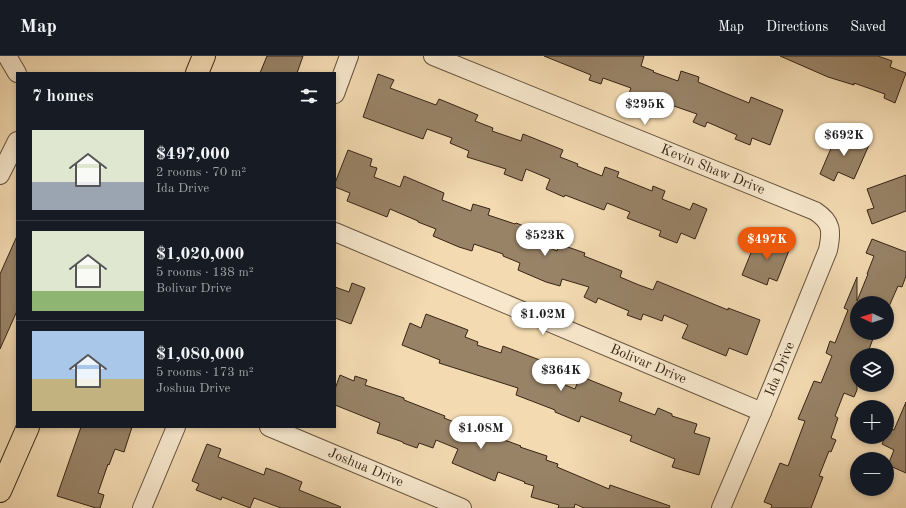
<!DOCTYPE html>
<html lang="en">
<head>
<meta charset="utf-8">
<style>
  :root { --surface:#171b24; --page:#242831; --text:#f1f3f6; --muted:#9ea1a6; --line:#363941; --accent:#ea580c }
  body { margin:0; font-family:"Old Standard TT",serif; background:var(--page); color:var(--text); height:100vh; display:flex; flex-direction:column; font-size:15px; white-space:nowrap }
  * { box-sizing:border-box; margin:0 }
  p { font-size:13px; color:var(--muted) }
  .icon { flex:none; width:22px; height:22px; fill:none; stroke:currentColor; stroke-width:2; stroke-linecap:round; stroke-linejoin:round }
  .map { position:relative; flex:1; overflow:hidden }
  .drawer { position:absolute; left:16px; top:16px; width:320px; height:356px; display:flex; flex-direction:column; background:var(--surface); border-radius:0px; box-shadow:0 2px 6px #0003 }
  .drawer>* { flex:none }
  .needle { width:26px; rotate:274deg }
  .buttons { position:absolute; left:850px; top:240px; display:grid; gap:8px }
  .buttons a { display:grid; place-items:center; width:44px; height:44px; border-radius:50%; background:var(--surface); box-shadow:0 2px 6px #0003; font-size:20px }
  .price { position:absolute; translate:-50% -34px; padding:0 9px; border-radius:14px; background:#fff; color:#222; font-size:13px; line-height:26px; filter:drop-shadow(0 1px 2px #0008) }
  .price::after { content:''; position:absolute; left:50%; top:24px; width:12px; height:9px; margin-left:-6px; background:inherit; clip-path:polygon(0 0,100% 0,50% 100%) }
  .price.selected { background:var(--accent); color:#fff }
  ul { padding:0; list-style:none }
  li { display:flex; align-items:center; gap:12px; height:100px; padding:0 16px }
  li+li { border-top:1px solid var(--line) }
  li span { display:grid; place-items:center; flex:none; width:112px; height:80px; border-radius:0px; color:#555 }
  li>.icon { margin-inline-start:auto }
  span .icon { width:48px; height:48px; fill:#fffc; stroke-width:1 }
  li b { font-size:17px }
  h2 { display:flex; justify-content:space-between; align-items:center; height:48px; padding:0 16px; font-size:17px }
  header { display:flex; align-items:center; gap:24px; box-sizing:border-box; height:56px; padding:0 20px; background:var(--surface); border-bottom:1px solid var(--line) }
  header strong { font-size:19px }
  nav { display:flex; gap:22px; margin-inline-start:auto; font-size:14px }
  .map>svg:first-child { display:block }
</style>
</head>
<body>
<header>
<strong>Map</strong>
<nav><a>Map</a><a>Directions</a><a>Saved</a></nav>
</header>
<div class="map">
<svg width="906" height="452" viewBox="0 0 906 452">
  <rect width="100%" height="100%" fill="#f3dab1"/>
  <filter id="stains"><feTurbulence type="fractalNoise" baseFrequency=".005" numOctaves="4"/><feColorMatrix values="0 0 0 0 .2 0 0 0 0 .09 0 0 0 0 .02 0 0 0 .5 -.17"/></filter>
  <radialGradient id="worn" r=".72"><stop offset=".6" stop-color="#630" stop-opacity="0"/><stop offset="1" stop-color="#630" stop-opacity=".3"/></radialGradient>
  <g fill="#988367" stroke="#362416">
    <polygon points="267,0 303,0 297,17 260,17"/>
    <polygon points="544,0 644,0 641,10 654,15 653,16 678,25 681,15 699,21 698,26 749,47 751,41 783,54 770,89 752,82 750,89 735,83 737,79 707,66 705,71 693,66 697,58 668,48 666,55 652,50 653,49 628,40 631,32 603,22 601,28 589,24 591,19"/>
    <polygon points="780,0 878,0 892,5 890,11 906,17 895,47 884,42 885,38 854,27 854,29 828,21"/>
    <polygon points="378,18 394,24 390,32 436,49 439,43 478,59 475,65 493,72 492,75 521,85 523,78 563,94 560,101 578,108 577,110 602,120 605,111 619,116 617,121 652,135 653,130 665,135 662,143 690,154 693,147 707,153 695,183 681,177 677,187 659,180 661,175 627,162 630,156 607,147 604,154 565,139 564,141 546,133 550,123 526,113 522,125 504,118 506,113 467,101 469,95 450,87 452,82 427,73 423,83 363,61"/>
    <polygon points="838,76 869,89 854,123 838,116 834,125 820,118"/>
    <polygon points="348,94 372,103 370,110 377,112 374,121 400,131 404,120 444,137 442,144 471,155 473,148 490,153 488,159 515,168 516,167 534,174 530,184 557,195 559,188 585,197 584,200 622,215 620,221 639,229 653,234 657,225 728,254 728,252 760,264 747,299 729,292 726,300 682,282 688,269 664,259 662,265 643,258 641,264 627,259 629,255 598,242 596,247 584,241 589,231 562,223 560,230 546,226 518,214 520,207 503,200 503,198 474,188 472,195 459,191 433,180 436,173 418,166 418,165 390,153 387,161 347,145 350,137 335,131 335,127"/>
    <polygon points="906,119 906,155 872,168 867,154 874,152 867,133"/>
    <polygon points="17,180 17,255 0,293 0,218"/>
    <polygon points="757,182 775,189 778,182 792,187 777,225 769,222 767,229 742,219"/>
    <polygon points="872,183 906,196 906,220 902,231 898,230 887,255 887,246 857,247 857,277 866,277 874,280 867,299 857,299 857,334 854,341 844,337 835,360 838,362 831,382 836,384 831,396 829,395 819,420 823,421 811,452 771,452 772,449 764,446 780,407 788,410 805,365 798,363 814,325 821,327 832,300 826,297 830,285 835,287 848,254 844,252 857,221 857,245 868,218 867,218 874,200 866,197"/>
    <polygon points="352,227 365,232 351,268 335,262 335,231 349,236"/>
    <polygon points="426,258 468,274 465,281 478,286 477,289 501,297 503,290 545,306 541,315 552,319 550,323 575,333 580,320 622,337 619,345 655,359 658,352 672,358 672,360 697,368 694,377 710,382 699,419 672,411 675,403 630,385 632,380 581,360 579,366 555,356 555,354 516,339 518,332 439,307 440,304 402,289 410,267 421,272"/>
    <polygon points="340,319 354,325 355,320 367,324 365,329 404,342 404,344 445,360 444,362 495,382 496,381 521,390 520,391 547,400 546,404 558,408 557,411 609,433 610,429 670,450 669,452 584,452 575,448 574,452 558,452 559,449 531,441 534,430 524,427 525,426 498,416 495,425 452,407 458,393 436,384 433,392 419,387 417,392 403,387 403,386 377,377 380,367 335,349 335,333"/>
    <polygon points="906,346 906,417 888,409 894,394 882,388 885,381 887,381 889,372 894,374"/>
    <polygon points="81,371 132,371 124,396 115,393 109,409 108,408 98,437 104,439 100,452 96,452 57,440"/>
    <polygon points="207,388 221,393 218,401 264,419 266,412 280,417 302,426 299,434 341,451 340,452 281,452 254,442 250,452 222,441 221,444 196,434 199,428 192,425"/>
  </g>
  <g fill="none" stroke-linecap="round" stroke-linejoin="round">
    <defs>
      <g id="minor">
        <polyline points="7,0 17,17"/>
        <path id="s1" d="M433,0l382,155c17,11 17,20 13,39l-66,162 -41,96"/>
        <polyline points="335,38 349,0"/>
        <polyline points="0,119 17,85"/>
        <path id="s2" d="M335,176l427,180"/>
        <path id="s3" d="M269,371l193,81"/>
        <polyline points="142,452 176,371"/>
      </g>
      <g id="major">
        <polyline points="197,17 204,0"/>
        <polyline points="0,435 28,371"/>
      </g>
    </defs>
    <use href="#minor" stroke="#65523d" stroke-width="20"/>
    <use href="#major" stroke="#362416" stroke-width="24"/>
    <use href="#minor" stroke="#f7e7cc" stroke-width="18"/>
    <use href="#major" stroke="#f3dab1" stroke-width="22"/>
  </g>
  <g text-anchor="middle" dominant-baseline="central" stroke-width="3" stroke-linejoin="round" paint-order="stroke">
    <g font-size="14" fill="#362416" stroke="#f7e7cc">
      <text stroke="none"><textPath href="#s1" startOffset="302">Kevin Shaw Drive</textPath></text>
      <text stroke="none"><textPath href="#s2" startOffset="340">Bolivar Drive</textPath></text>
      <text transform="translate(780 313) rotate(-68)">Ida Drive</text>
      <text stroke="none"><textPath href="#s3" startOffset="105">Joshua Drive</textPath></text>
    </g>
  </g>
  <rect width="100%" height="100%" filter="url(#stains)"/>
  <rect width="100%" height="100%" fill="url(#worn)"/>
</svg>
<div class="buttons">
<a><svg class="needle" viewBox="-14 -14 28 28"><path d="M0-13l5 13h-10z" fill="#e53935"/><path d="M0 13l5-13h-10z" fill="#9ea1a6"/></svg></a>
<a><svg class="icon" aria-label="layers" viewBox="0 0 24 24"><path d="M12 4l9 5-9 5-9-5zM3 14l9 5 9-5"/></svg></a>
<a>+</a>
<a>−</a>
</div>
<b class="price" style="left:645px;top:70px">$295K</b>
<b class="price" style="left:844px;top:101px">$692K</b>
<b class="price" style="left:545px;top:201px">$523K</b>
<b class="price selected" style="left:767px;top:205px">$497K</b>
<b class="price" style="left:543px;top:280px">$1.02M</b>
<b class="price" style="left:561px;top:336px">$364K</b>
<b class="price" style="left:481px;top:394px">$1.08M</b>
<section class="drawer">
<h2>7 homes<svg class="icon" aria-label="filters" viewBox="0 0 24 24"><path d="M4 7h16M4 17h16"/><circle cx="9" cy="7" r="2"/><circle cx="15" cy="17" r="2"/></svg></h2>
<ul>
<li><span style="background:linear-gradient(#dfe7d0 65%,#9aa5b1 0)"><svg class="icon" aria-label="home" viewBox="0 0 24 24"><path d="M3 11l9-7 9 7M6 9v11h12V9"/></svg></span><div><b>$497,000</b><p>2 rooms · 70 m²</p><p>Ida Drive</p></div></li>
<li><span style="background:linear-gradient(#dfe7d0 75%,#8fb573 0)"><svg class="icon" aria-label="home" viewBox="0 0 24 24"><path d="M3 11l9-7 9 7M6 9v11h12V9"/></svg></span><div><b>$1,020,000</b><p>5 rooms · 138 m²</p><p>Bolivar Drive</p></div></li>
<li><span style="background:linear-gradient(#a9c7e8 60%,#c2b280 0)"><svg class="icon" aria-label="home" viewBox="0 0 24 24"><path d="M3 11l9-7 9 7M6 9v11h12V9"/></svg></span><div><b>$1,080,000</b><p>5 rooms · 173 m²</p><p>Joshua Drive</p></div></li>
</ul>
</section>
</div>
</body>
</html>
